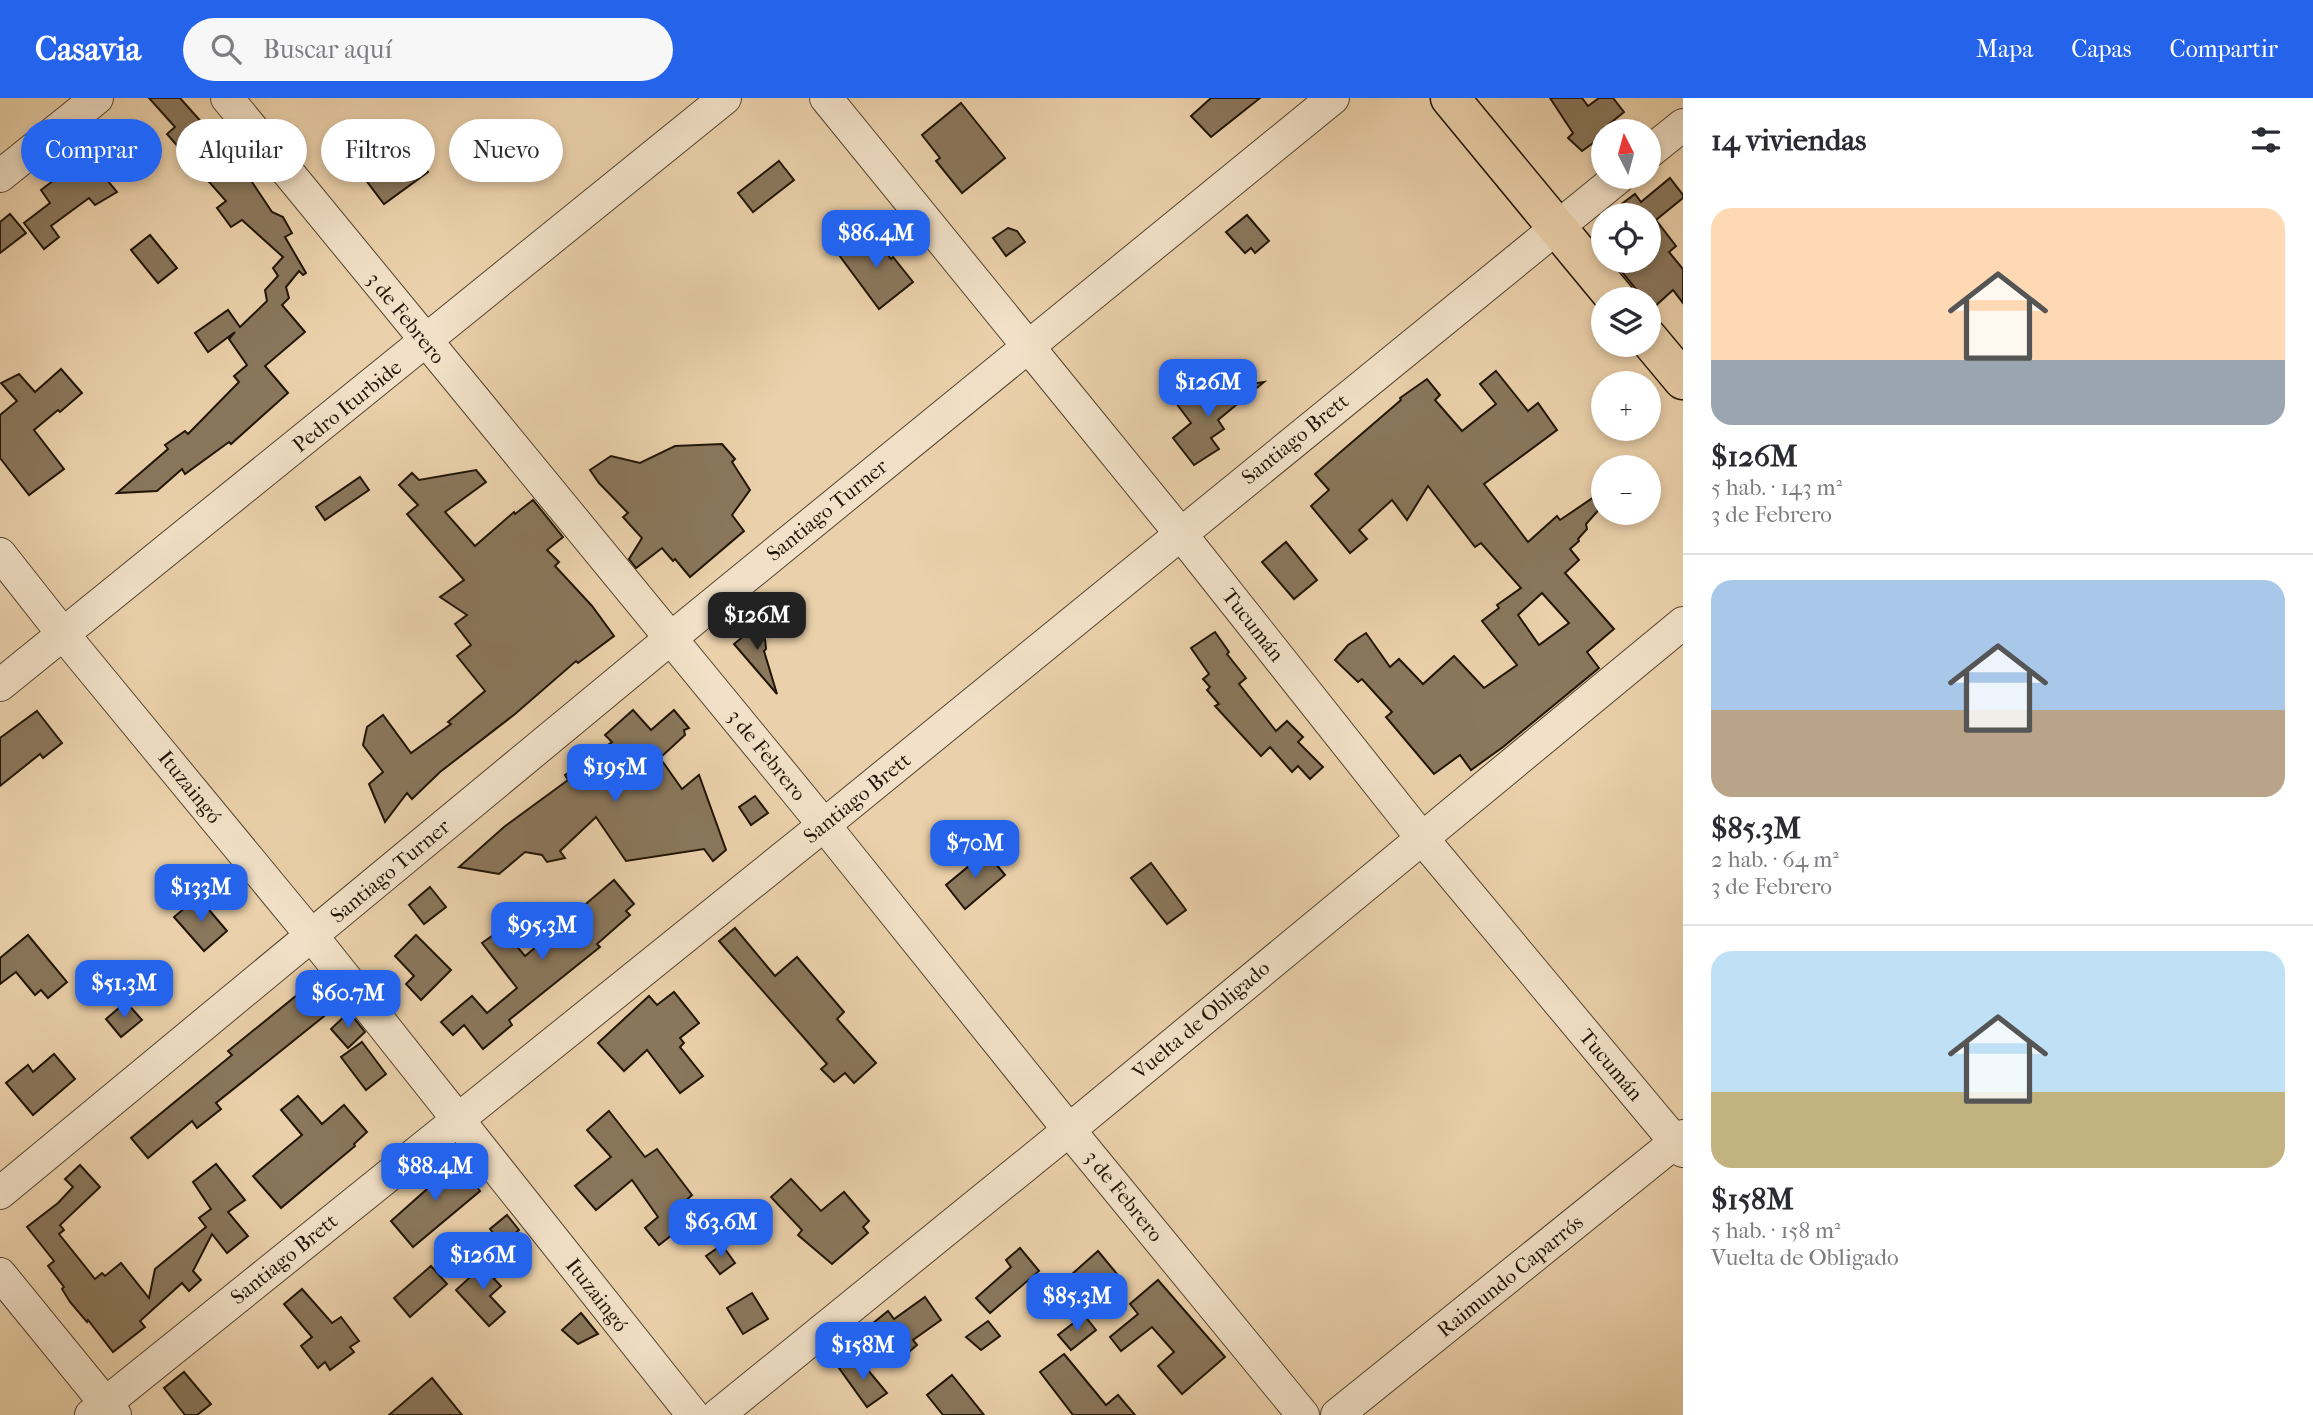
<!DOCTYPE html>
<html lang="es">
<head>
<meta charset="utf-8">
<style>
  :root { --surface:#fff; --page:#f7f7f7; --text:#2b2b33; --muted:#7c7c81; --line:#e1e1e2; --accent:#2563eb }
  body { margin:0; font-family:"IM FELL French Canon",serif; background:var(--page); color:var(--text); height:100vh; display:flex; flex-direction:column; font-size:26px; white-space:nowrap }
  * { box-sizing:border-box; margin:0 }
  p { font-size:23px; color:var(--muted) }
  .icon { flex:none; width:38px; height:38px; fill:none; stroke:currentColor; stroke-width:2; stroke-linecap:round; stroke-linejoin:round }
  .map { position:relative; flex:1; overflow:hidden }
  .sheet { display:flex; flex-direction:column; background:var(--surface); width:630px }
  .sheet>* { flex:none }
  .hud { position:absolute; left:21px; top:21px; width:665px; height:63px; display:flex; gap:14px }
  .needle { width:46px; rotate:354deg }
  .tools { position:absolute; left:1591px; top:21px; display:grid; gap:14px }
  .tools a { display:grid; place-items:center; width:70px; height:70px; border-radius:50%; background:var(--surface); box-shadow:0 4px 10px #0003; font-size:35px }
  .price { position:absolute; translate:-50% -60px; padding:0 16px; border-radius:14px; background:var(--accent); color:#fff; font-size:23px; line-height:46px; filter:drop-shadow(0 2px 4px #0008) }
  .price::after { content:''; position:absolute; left:50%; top:42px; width:21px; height:16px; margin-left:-10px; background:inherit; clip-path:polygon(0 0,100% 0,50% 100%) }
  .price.selected { background:#222; color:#fff }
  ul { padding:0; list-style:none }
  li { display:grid; align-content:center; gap:14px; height:371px; padding:0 28px }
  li+li { border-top:2px solid var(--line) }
  li span { display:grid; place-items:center; height:217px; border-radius:21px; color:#555 }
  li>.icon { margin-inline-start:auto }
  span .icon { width:126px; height:126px; fill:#fffc; stroke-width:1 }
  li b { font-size:30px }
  h2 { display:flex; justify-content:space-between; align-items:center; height:84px; padding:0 28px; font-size:30px }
  .chip { padding:0 24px; border-radius:32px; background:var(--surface); box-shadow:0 4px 10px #0003; font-size:24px; line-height:63px }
  .chip.selected { background:var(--accent); color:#fff }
  header { display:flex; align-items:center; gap:42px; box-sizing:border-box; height:98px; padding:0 35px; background:var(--accent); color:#fff }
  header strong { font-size:33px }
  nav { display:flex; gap:38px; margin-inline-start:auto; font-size:24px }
  .search { width:490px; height:63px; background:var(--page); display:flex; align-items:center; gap:18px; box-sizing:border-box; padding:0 24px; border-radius:38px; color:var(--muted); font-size:26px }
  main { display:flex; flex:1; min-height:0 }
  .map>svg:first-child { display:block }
</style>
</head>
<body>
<header>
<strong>Casavia</strong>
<div class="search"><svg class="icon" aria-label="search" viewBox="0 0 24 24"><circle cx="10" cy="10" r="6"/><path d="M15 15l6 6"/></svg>Buscar aquí</div>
<nav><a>Mapa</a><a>Capas</a><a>Compartir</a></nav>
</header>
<main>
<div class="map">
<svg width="1683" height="1317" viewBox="0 0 1683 1317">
  <rect width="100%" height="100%" fill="#ebd1ab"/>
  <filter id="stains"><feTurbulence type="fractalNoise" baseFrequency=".00286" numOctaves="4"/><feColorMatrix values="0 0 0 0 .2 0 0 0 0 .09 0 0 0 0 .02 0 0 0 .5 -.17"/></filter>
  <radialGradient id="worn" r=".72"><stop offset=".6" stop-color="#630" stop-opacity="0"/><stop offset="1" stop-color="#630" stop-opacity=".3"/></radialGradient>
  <g fill="#8a775c" stroke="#201507" stroke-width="2" fill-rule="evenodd">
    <polygon points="149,0 180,0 205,28 202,30 241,65 240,66 272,114 283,119 292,135 285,139 306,175 303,177 299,173 286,189 289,200 282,207 305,234 265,268 288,295 231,346 229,344 185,376 182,371 157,393 117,395 168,351 165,347 185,333 188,336 239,284 234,278 247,267 229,241 235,234 208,254 195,235 228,212 240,229 267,203 265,192 278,178 273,170 283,159 242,122 231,129 217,110 226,103 167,36 175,29"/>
    <polygon points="1211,0 1260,0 1211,39 1191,18"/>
    <polygon points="1550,0 1582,0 1588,8 1599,0 1613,0 1624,14 1603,31 1603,38 1582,53 1568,40 1573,35"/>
    <polygon points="961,5 1005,60 962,95 936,63 940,60 922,37"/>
    <polygon points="120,24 144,51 107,82 117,94 95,107 89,100 51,128 59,139 44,151 24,125 50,105 41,92 66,73 63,70 110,47 103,38"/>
    <polygon points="406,45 428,74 384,106 362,77"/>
    <polygon points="779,63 794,82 753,114 738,95"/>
    <polygon points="1670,80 1683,97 1683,100 1656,122 1676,148 1669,154 1683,171 1683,205 1673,192 1652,211 1648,207 1648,201 1644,201 1613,163 1648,163 1648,117 1607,117 1635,96 1641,104"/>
    <polygon points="10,116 26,135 0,155 0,124"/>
    <polygon points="1247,117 1269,143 1255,155 1251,150 1245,155 1226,134"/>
    <polygon points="1008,130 1017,133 1025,144 1006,158 993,140"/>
    <polygon points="869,133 891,161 893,159 913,184 879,211 839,157"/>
    <polygon points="150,137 177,170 158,185 131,152"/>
    <polygon points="61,271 82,295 60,314 58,312 34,332 64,371 29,397 0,360 0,317 17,303 1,285 19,276 35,294"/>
    <path d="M1496,273l32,40 10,-8 19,27 -73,54 44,58 29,-26 3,4 43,-29v14l-17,19 1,5 -9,10 1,2 -9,8 9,11 -14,13 49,56 -27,23 12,16 -96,79 -32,23 -11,-15 -26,19 -48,-57 6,-5 -30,-33 -4,3 -23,-22 13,-15 18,-12 24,34 9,-8 24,25 31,-28 30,32 33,-23 -35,-44 17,-13 -2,-3 24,-17 -40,-45 -6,4 -47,-61 -21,34 -15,-20 -33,30 8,9 -17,14 -39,-47 18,-16 -14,-16 86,-74 -1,-2 27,-19 13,16 -5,5 27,31 34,-27 -16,-20zM1542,495l27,30 -30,22 -21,-30z"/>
    <polygon points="1264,284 1218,322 1224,331 1211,340 1219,351 1194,367 1173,340 1191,325 1176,305 1208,292"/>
    <polygon points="722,346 735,361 732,364 750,392 732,417 744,433 690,479 675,461 673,463 662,450 636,470 629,461 642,440 623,419 628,415 599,385 590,372 611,358 640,365 675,348"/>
    <polygon points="476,372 486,384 445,414 475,448 514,414 515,416 533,402 563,439 547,452 559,464 555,468 592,508 614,538 578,565 576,563 515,616 440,674 412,701 407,695 385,724 369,686 383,674 363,647 367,629 383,617 411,655 451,626 448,624 485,593 457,558 471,547 455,526 467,517 440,499 464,482 407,416 418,407 399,387 412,375 419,382"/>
    <polygon points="360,379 369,392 325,422 316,409"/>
    <polygon points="1286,444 1317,482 1294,501 1262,464"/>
    <polygon points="763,522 766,551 764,553 777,596 734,546"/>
    <polygon points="1215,534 1229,554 1227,556 1246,580 1239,586 1276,633 1287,623 1303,639 1298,644 1323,669 1310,681 1298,668 1292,674 1270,649 1261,658 1215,608 1219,606 1207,592 1210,589 1203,581 1209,576 1191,550"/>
    <polygon points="633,612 651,632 674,612 689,630 684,632 685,637 660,660 682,691 699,677 726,752 713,763 704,751 626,763 596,719 560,753 565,760 547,764 542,757 525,754 499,776 459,769 504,729 568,682 565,677 612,644 605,637"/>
    <polygon points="37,613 62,645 43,660 40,656 0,688 0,640"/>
    <polygon points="755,698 768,715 751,727 739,709"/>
    <polygon points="986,754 1005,777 965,811 946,787"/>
    <polygon points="1151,765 1186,812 1167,826 1131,780"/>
    <polygon points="614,782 634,806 626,813 630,817 597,846 600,849 509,922 512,927 483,951 464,927 453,937 441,924 472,898 487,915 517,890 482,845 502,831 525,858 554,834 546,824 567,807 574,816"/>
    <polygon points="430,789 446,809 424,826 409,807"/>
    <polygon points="198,799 227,833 204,853 174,819"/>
    <polygon points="735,830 775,878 797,859 844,914 837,921 876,965 854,985 845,975 834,984 821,971 827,966 719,843"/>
    <polygon points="28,837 67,884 48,900 41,892 35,897 16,874 0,886 0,860"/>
    <polygon points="416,837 451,872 421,902 406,886 414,878 395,858"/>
    <polygon points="307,889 328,915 216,1005 221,1011 197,1030 192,1023 148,1060 131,1040 232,957 228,953"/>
    <polygon points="674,894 699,925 680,940 684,945 680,949 703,978 680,995 647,952 624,973 598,945 649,898 657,907"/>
    <polygon points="126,904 142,922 121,939 106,921"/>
    <polygon points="349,914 365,934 348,950 331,931"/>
    <polygon points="362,944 386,976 366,992 341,959"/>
    <polygon points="54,956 75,981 33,1017 6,985 28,967 33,974"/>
    <polygon points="298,998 322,1026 344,1007 367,1034 354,1046 355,1048 281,1110 253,1078 302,1037 281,1012"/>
    <polygon points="609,1013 645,1059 657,1051 692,1097 683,1105 695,1119 659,1147 645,1130 658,1119 632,1082 596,1112 575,1088 611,1059 587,1032"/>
    <polygon points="216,1066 245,1102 228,1114 248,1138 227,1155 212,1136 193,1173 201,1182 189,1193 182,1185 140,1223 145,1229 113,1254 88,1222 87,1224 70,1204 62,1191 64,1189 48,1168 54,1163 27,1129 58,1105 73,1089 65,1081 80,1067 100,1089 60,1127 64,1132 59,1136 95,1181 102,1175 105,1178 121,1165 149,1200 155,1171 206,1129 199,1120 211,1111 193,1084"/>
    <polygon points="445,1066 452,1074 460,1068 480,1093 413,1149 391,1123 427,1091 422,1084"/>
    <polygon points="791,1081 821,1113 844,1094 869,1123 863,1129 868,1135 832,1166 798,1137 802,1132 771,1099"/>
    <polygon points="507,1117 519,1132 502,1146 490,1131"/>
    <polygon points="722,1147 735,1165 720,1176 706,1158"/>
    <polygon points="1020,1150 1039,1173 990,1215 976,1200 1011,1169 1006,1162"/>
    <polygon points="1098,1153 1117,1176 1072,1214 1053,1193"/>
    <polygon points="490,1161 502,1174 494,1181 501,1188 490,1198 505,1214 489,1228 456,1192"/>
    <polygon points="431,1168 447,1186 410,1219 394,1200"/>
    <polygon points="1158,1182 1225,1259 1182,1296 1158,1268 1174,1254 1152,1229 1121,1253 1110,1239 1138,1216 1130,1206"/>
    <polygon points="302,1191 332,1225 341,1219 359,1243 350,1249 354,1254 330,1272 325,1264 318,1270 301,1248 312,1239 284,1206"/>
    <polygon points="752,1195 768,1221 743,1236 727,1210"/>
    <polygon points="925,1199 941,1222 913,1242 917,1247 901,1261 872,1226 888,1213 894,1221"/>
    <polygon points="581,1215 598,1236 578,1246 562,1232"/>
    <polygon points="1084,1217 1096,1232 1071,1252 1058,1237"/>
    <polygon points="988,1223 1000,1238 981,1252 966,1239"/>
    <polygon points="1064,1256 1106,1307 1118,1297 1135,1317 1073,1317 1040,1274"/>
    <polygon points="858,1260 887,1295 867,1309 839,1270"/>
    <polygon points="184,1274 211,1306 197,1317 185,1317 164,1290"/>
    <polygon points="952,1277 984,1317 943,1317 927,1297"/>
    <polygon points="432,1280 462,1317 389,1317"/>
  </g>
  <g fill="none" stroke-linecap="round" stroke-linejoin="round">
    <defs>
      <g id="minor">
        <polyline points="227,0 824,727 1069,1032 1303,1317"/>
        <polyline points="826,0 1180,435 1421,739 1683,1053"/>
        <polyline points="1648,55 1683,27"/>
        <polyline points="0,78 97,0"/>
        <polyline points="0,456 63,536 312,838 693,1317"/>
        <polyline points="0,587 725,0"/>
        <polyline points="0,1095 671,540 1333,0"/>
        <polyline points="0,1176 115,1317"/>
        <polyline points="91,1317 824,727 1619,79"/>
        <polyline points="718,1317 1069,1032 1683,525"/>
        <polyline points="1337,1317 1683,1038"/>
      </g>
      <g id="major">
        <polyline points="1450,0 1616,201"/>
        <polyline points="1648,240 1683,282"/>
      </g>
    </defs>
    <use href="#minor" stroke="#534430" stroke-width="34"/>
    <use href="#major" stroke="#201507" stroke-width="41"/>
    <use href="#minor" stroke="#f2e1c8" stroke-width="32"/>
    <use href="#major" stroke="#ebd1ab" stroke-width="38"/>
  </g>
  <g text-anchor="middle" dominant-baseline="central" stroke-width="6" stroke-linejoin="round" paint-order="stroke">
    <g font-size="21" fill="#201507" stroke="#f2e1c8">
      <text transform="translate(406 220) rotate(51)">3 de Febrero</text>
      <text transform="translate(347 308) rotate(-39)">Pedro Iturbide</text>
      <text transform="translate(1295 341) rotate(-39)">Santiago Brett</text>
      <text transform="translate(827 412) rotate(-39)">Santiago Turner</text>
      <text transform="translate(1253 527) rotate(52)">Tucumán</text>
      <text transform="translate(767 657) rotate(51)">3 de Febrero</text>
      <text transform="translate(190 689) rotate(51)">Ituzaingó</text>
      <text transform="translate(857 700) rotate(-39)">Santiago Brett</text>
      <text transform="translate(390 773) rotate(-40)">Santiago Turner</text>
      <text transform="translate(1201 922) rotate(-40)">Vuelta de Obligado</text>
      <text transform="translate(1611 967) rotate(50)">Tucumán</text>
      <text transform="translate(1124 1098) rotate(51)">3 de Febrero</text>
      <text transform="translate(284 1161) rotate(-39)">Santiago Brett</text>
      <text transform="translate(1510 1178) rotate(-39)">Raimundo Caparrós</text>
      <text transform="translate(597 1197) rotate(52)">Ituzaingó</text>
    </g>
  </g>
  <rect width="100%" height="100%" filter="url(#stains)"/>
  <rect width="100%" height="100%" fill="url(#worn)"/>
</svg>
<div class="tools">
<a><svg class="needle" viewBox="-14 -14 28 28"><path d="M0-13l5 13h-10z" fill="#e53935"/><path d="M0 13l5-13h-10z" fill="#7c7c81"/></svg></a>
<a><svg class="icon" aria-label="locate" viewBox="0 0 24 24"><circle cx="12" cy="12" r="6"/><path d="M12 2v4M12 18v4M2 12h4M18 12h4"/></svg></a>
<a><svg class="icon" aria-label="layers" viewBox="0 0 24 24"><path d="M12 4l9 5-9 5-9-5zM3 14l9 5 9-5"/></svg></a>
<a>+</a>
<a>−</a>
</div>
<b class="price" style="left:876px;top:172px">$86.4M</b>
<b class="price" style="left:1208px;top:321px">$126M</b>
<b class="price selected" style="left:757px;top:554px">$126M</b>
<b class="price" style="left:615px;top:706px">$195M</b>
<b class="price" style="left:975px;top:782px">$70M</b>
<b class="price" style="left:201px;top:826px">$133M</b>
<b class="price" style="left:542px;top:864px">$95.3M</b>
<b class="price" style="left:124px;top:922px">$51.3M</b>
<b class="price" style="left:348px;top:932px">$60.7M</b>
<b class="price" style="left:435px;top:1105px">$88.4M</b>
<b class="price" style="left:721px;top:1161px">$63.6M</b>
<b class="price" style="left:483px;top:1194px">$126M</b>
<b class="price" style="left:1077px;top:1235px">$85.3M</b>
<b class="price" style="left:863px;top:1284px">$158M</b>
<div class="hud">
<a class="chip selected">Comprar</a>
<a class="chip">Alquilar</a>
<a class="chip">Filtros</a>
<a class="chip">Nuevo</a>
</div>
</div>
<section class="sheet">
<h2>14 viviendas<svg class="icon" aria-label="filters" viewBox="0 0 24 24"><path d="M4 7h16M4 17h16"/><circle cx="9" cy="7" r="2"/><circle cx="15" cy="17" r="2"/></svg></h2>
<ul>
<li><span style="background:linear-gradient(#ffd9b3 70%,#9aa5b1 0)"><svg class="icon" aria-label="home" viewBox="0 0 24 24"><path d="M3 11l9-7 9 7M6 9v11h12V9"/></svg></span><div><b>$126M</b><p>5 hab. · 143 m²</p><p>3 de Febrero</p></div></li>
<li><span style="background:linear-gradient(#a9c7e8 60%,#b9a48a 0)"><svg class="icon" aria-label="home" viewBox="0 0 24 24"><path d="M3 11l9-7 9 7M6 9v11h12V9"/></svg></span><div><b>$85.3M</b><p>2 hab. · 64 m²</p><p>3 de Febrero</p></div></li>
<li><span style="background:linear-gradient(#bfe0f5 65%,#c2b280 0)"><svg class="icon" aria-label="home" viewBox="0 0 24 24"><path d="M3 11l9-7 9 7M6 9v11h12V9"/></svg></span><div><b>$158M</b><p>5 hab. · 158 m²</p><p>Vuelta de Obligado</p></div></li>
</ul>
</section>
</main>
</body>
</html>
